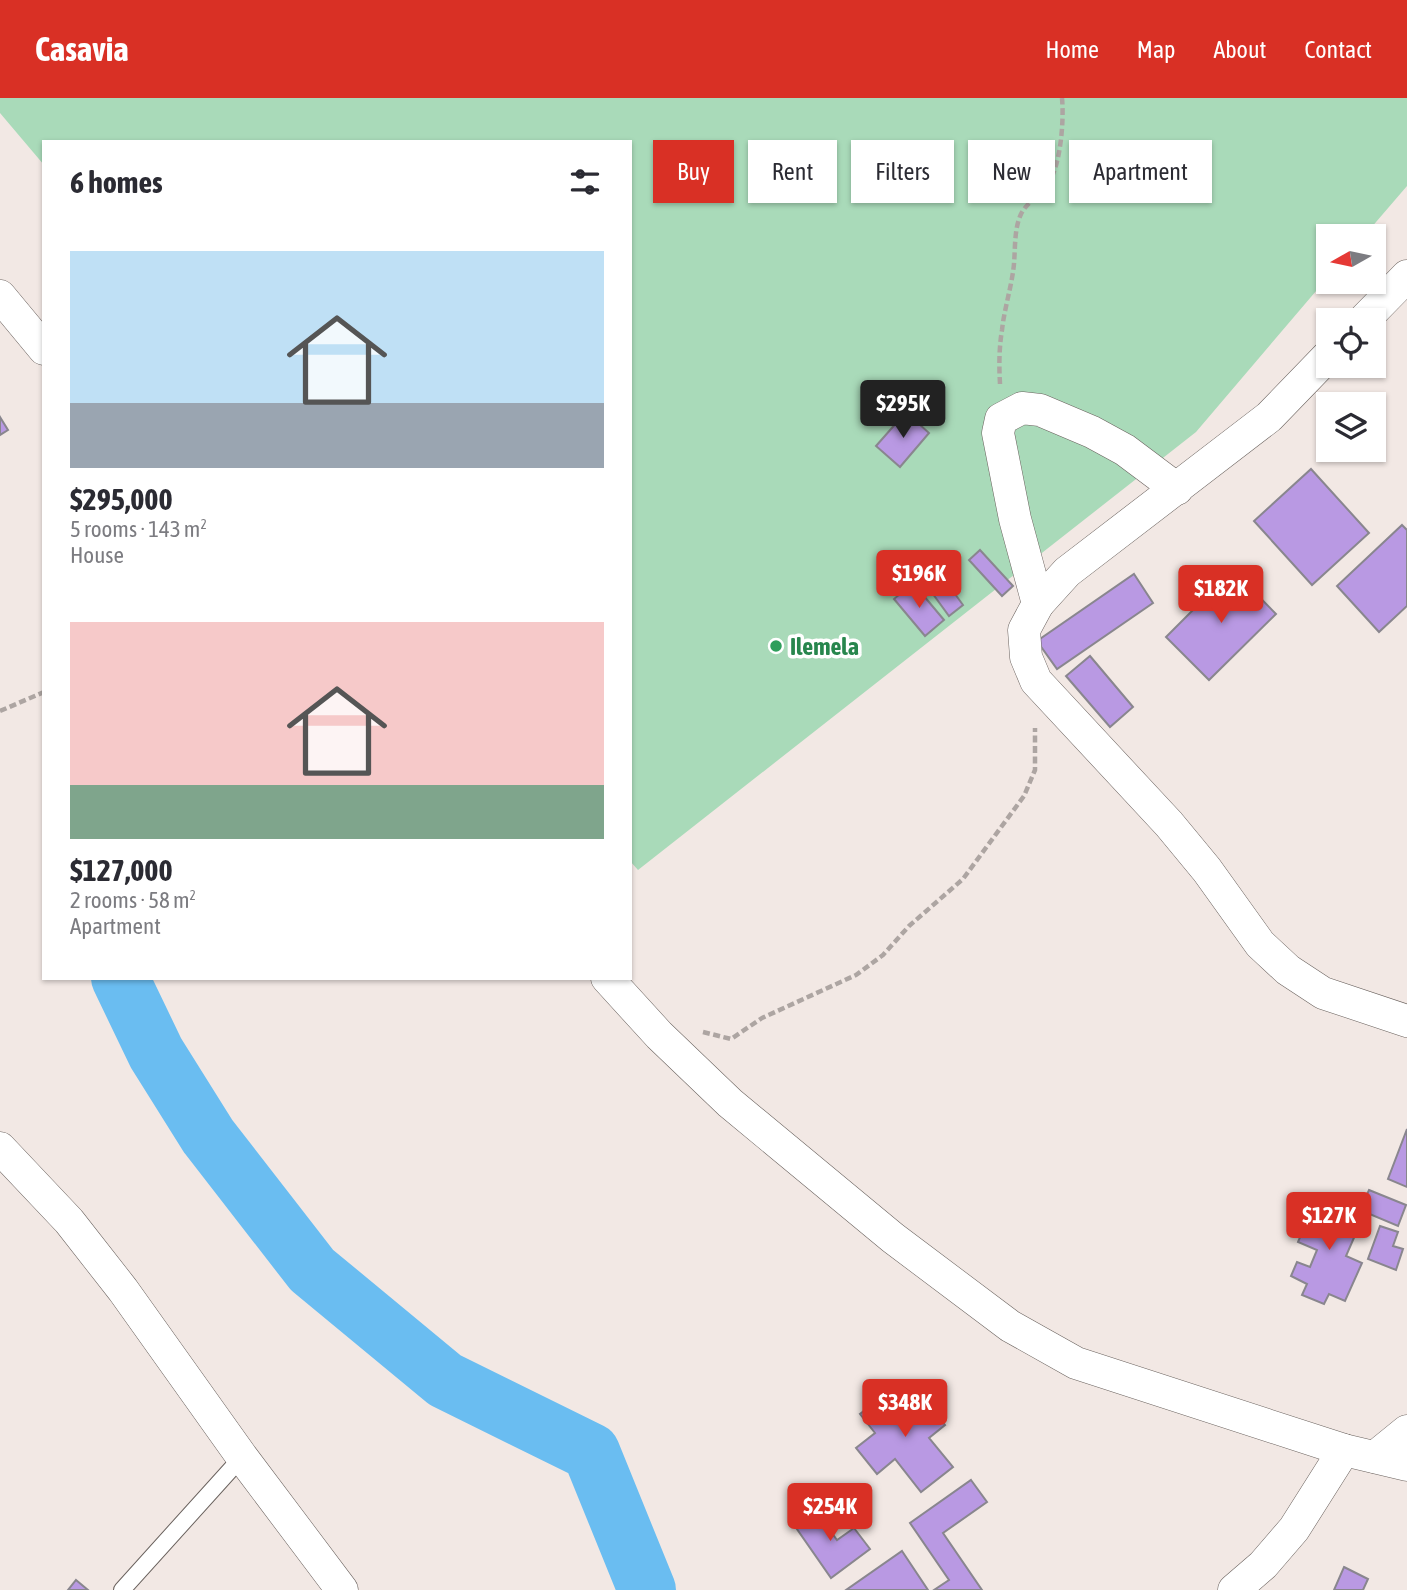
<!DOCTYPE html>
<html lang="en">
<head>
<meta charset="utf-8">
<style>
  :root { --surface:#fff; --page:#f2f2f3; --text:#2b2b33; --muted:#7c7c81; --accent:#d93025 }
  body { margin:0; font-family:"Asap Condensed",sans-serif; background:var(--page); color:var(--text); height:100vh; display:flex; flex-direction:column; font-size:26px; white-space:nowrap }
  * { box-sizing:border-box; margin:0 }
  p { font-size:23px; color:var(--muted) }
  .icon { flex:none; width:38px; height:38px; fill:none; stroke:currentColor; stroke-width:2; stroke-linecap:round; stroke-linejoin:round }
  .map { position:relative; flex:1; overflow:hidden }
  .details { position:absolute; left:42px; top:42px; width:590px; height:840px; display:flex; flex-direction:column; background:var(--surface); border-radius:0px; box-shadow:0 2px 5px #0004 }
  .details>* { flex:none }
  .banner { position:absolute; left:653px; top:42px; width:649px; height:63px; display:flex; gap:14px }
  .needle { width:46px; rotate:261deg }
  .fabs { position:absolute; left:1316px; top:126px; display:grid; gap:14px }
  .fabs a { display:grid; place-items:center; width:70px; height:70px; border-radius:0px; background:var(--surface); box-shadow:0 2px 5px #0004; font-size:35px }
  .price { position:absolute; translate:-50% -60px; padding:0 16px; border-radius:7px; background:var(--accent); color:#fff; font-size:23px; line-height:46px; filter:drop-shadow(0 2px 4px #0008) }
  .price::after { content:''; position:absolute; left:50%; top:42px; width:21px; height:16px; margin-left:-10px; background:inherit; clip-path:polygon(0 0,100% 0,50% 100%) }
  .price.current { background:#222; color:#fff }
  ul { padding:0; list-style:none }
  li { display:grid; align-content:center; gap:14px; height:371px; padding:0 28px }
  li span { display:grid; place-items:center; height:217px; border-radius:0px; color:#555 }
  li>.icon { margin-inline-start:auto }
  span .icon { width:126px; height:126px; fill:#fffc; stroke-width:1 }
  li b { font-size:30px }
  h2 { display:flex; justify-content:space-between; align-items:center; height:84px; padding:0 28px; font-size:30px }
  .chip { padding:0 24px; border-radius:0px; background:var(--surface); box-shadow:0 2px 5px #0004; font-size:24px; line-height:63px }
  .chip.current { background:var(--accent); color:#fff }
  header { display:flex; align-items:center; gap:42px; box-sizing:border-box; height:98px; padding:0 35px; background:var(--accent); color:#fff }
  header strong { font-size:33px }
  nav { display:flex; gap:38px; margin-inline-start:auto; font-size:24px }
  .map>svg:first-child { display:block }
</style>
</head>
<body>
<header>
<strong>Casavia</strong>
<nav><a>Home</a><a>Map</a><a>About</a><a>Contact</a></nav>
</header>
<div class="map">
<svg width="1407" height="1492" viewBox="0 0 1407 1492">
  <rect width="100%" height="100%" fill="#f2e8e4"/>
  <polygon fill="#a9dab9" points="0,0 1407,0 1407,88 1364,138 1328,138 1328,179 1196,334 638,772 630,763 630,44 44,44 44,67 0,15"/>
  <g fill="none" stroke-linecap="round" stroke-linejoin="round">
    <polyline stroke="#6abdf1" stroke-width="58" points="120,880 156,955 208,1038 312,1172 445,1282 591,1354 647,1492"/>
  </g>
  <g fill="#b999e3" stroke="#89868e" stroke-width="2">
    <polygon points="906,314 929,335 900,369 876,348"/>
    <polygon points="0,319 8,332 0,337"/>
    <polygon points="1311,371 1369,435 1312,487 1254,423"/>
    <polygon points="1402,427 1407,432 1407,508 1379,534 1337,488"/>
    <polygon points="980,452 1013,488 1002,498 969,462"/>
    <polygon points="928,459 963,507 949,518 914,470"/>
    <polygon points="1233,472 1276,516 1209,582 1166,539"/>
    <polygon points="1134,476 1153,505 1057,571 1037,543"/>
    <polygon points="913,485 944,522 925,538 894,501"/>
    <polygon points="1090,558 1133,609 1110,629 1066,578"/>
    <polygon points="1407,1031 1407,1089 1388,1081"/>
    <polygon points="1369,1092 1406,1107 1398,1128 1360,1112"/>
    <polygon points="1317,1099 1363,1119 1346,1158 1362,1165 1345,1203 1329,1196 1324,1206 1302,1197 1307,1186 1291,1178 1297,1164 1310,1169 1317,1152 1298,1144"/>
    <polygon points="1380,1128 1398,1134 1393,1148 1403,1151 1396,1172 1368,1161"/>
    <polygon points="891,1292 906,1310 922,1297 945,1327 929,1340 953,1369 921,1394 895,1361 877,1376 856,1350 875,1335 860,1316"/>
    <polygon points="971,1382 987,1404 943,1435 982,1492 934,1492 949,1482 910,1425"/>
    <polygon points="813,1409 837,1442 854,1430 870,1451 831,1480 792,1424"/>
    <polygon points="902,1453 928,1492 846,1492"/>
    <polygon points="1344,1469 1368,1481 1363,1492 1334,1492"/>
    <polygon points="76,1482 88,1492 68,1492"/>
  </g>
  <g fill="none" stroke-linecap="round" stroke-linejoin="round">
    <defs>
      <polyline id="lane" points="122,1492 242,1359"/>
      <g id="street">
        <polyline points="0,198 44,251"/>
        <polyline points="1364,222 1407,178"/>
        <polyline points="1328,258 1269,319 1067,474 1038,506 1024,532 1026,559 1036,583 1169,726 1207,772 1260,846 1288,872 1323,895 1407,923"/>
        <polyline points="1038,506 1015,421 998,335 1001,321 1022,310 1040,312 1092,334 1125,352 1177,391"/>
        <polyline points="607,880 659,937 730,1005 893,1140 1010,1228 1076,1265 1344,1352 1407,1367"/>
        <polyline points="0,1050 69,1123 123,1192 242,1359 342,1492"/>
        <polyline points="1375,1359 1407,1333"/>
        <polyline points="1234,1492 1263,1467 1294,1431 1344,1352"/>
      </g>
    </defs>
    <use href="#lane" stroke="#6a625e" stroke-width="18"/>
    <use href="#street" stroke="#6a625e" stroke-width="33"/>
    <g stroke="#ada5a2" stroke-width="4.5" stroke-dasharray="7 3.5" stroke-linecap="butt">
      <path d="M1000,286c-1,-18 -1,-36 2,-54 2,-19 8,-38 11,-58 3,-18 0,-41 8,-58 7,-13 20,-20 28,-32 12,-19 15,-62 13,-84"/>
      <polyline points="0,613 44,594"/>
      <polyline points="703,934 731,941 762,920 856,877 883,857 909,828 963,781 1024,698 1035,672 1035,630"/>
    </g>
    <use href="#lane" stroke="#fff" stroke-width="16"/>
    <use href="#street" stroke="#fff" stroke-width="32"/>
  </g>
  <circle fill="#2e9e5b" stroke="#fff" stroke-width="2.5" cx="776" cy="548" r="7"/>
  <g text-anchor="middle" dominant-baseline="central" stroke-width="7" stroke-linejoin="round" paint-order="stroke">
    <g font-size="24" font-weight="bold" fill="#27864d" stroke="#fff" text-anchor="start">
      <text x="790" y="548">Ilemela</text>
    </g>
  </g>
</svg>
<div class="fabs">
<a><svg class="needle" viewBox="-14 -14 28 28"><path d="M0-13l5 13h-10z" fill="#e53935"/><path d="M0 13l5-13h-10z" fill="#7c7c81"/></svg></a>
<a><svg class="icon" aria-label="locate" viewBox="0 0 24 24"><circle cx="12" cy="12" r="6"/><path d="M12 2v4M12 18v4M2 12h4M18 12h4"/></svg></a>
<a><svg class="icon" aria-label="layers" viewBox="0 0 24 24"><path d="M12 4l9 5-9 5-9-5zM3 14l9 5 9-5"/></svg></a>
</div>
<b class="price current" style="left:903px;top:342px">$295K</b>
<b class="price" style="left:919px;top:512px">$196K</b>
<b class="price" style="left:1221px;top:527px">$182K</b>
<b class="price" style="left:1329px;top:1154px">$127K</b>
<b class="price" style="left:905px;top:1341px">$348K</b>
<b class="price" style="left:830px;top:1445px">$254K</b>
<div class="banner">
<a class="chip current">Buy</a>
<a class="chip">Rent</a>
<a class="chip">Filters</a>
<a class="chip">New</a>
<a class="chip">Apartment</a>
</div>
<section class="details">
<h2>6 homes<svg class="icon" aria-label="filters" viewBox="0 0 24 24"><path d="M4 7h16M4 17h16"/><circle cx="9" cy="7" r="2"/><circle cx="15" cy="17" r="2"/></svg></h2>
<ul>
<li><span style="background:linear-gradient(#bfe0f5 70%,#9aa5b1 0)"><svg class="icon" aria-label="home" viewBox="0 0 24 24"><path d="M3 11l9-7 9 7M6 9v11h12V9"/></svg></span><div><b>$295,000</b><p>5 rooms · 143 m²</p><p>House</p></div></li>
<li><span style="background:linear-gradient(#f6c9c9 75%,#7fa58c 0)"><svg class="icon" aria-label="home" viewBox="0 0 24 24"><path d="M3 11l9-7 9 7M6 9v11h12V9"/></svg></span><div><b>$127,000</b><p>2 rooms · 58 m²</p><p>Apartment</p></div></li>
</ul>
</section>
</div>
</body>
</html>
